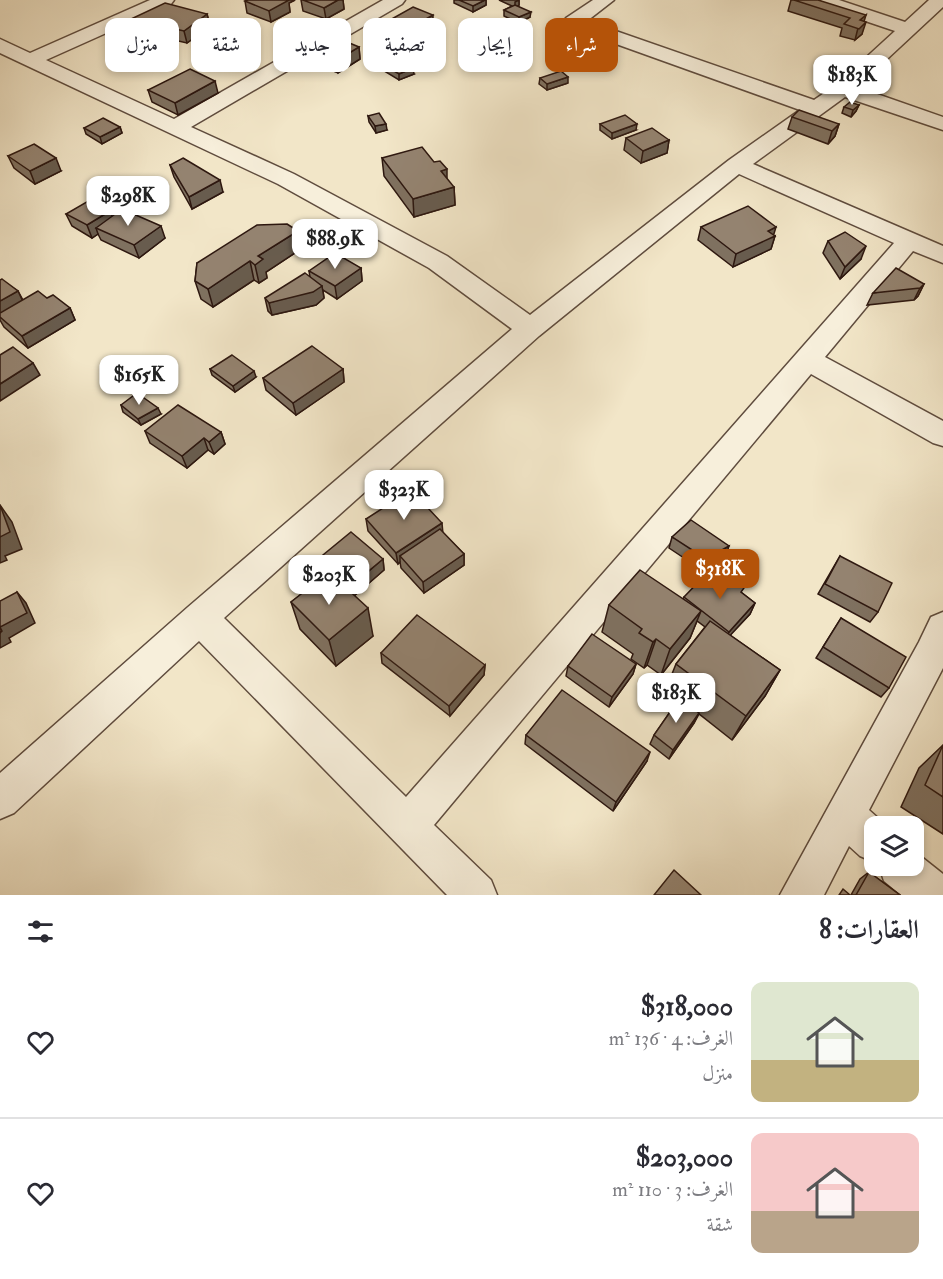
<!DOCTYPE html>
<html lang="ar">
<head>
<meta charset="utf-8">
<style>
  :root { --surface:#fff; --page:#f2f2f3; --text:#2b2b33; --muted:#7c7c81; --line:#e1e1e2; --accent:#b45309 }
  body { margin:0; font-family:"IM FELL Double Pica",Amiri,serif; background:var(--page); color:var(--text); direction:rtl; height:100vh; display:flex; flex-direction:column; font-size:22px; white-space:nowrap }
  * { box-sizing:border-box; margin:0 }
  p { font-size:20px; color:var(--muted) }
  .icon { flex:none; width:33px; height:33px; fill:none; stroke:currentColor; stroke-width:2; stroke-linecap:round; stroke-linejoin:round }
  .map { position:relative; height:895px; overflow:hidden; direction:ltr }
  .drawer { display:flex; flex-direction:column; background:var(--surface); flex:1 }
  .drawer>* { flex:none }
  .top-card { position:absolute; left:18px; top:18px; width:600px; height:54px; direction:rtl; display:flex; gap:12px }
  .buttons { position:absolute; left:864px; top:816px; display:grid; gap:12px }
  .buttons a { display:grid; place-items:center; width:60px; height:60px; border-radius:12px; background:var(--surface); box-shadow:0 3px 9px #0003; font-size:30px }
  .price { position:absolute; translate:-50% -51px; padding:0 14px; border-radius:12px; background:#fff; color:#222; font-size:20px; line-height:39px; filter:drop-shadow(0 2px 3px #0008) }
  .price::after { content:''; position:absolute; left:50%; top:36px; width:18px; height:14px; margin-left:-9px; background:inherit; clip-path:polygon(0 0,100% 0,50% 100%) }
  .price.selected { background:var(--accent); color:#fff }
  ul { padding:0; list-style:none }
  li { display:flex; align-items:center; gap:18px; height:150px; padding:0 24px }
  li+li { border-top:2px solid var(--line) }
  li span { display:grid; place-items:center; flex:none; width:168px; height:120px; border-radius:12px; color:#555 }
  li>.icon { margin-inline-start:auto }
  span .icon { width:72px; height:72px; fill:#fffc; stroke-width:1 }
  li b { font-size:26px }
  h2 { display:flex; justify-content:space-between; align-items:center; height:72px; padding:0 24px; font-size:26px }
  .pill { padding:0 21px; border-radius:12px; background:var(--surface); box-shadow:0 3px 9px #0003; font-size:21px; line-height:54px }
  .pill.selected { background:var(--accent); color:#fff }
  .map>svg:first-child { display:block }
</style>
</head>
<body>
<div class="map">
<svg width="943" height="895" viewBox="0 0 943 895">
  <rect width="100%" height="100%" fill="#f2e6c8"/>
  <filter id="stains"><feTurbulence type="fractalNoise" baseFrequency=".00333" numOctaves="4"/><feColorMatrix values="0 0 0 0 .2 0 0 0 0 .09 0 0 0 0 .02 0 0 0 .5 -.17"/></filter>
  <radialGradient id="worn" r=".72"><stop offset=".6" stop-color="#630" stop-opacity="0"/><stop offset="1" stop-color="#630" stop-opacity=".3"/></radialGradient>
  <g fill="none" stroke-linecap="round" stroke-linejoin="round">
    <defs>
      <g id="minor">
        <path d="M150,0h24l-3,4 -125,56 128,59 209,-119h22l-3,4 -211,123 103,47 153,82 83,59 199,-155 71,-50 -234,-84 -2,-4 2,-4 27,-18h21l-27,21 227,79 22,-15 59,-54 -80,-27 -3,-4h27l66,22 24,-22h14v7l-86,80 86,30v13l-98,-33 -92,67 190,82v17l-30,-12 -88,106 118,64v25l-10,-3 -122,-69 -377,451 57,55 6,15h-50l-248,-254 -185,172 -14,6v-46l188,-166 324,-278 -83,-61 -151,-84 -278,-131v-14l30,14zM739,174l155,69 -488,554 -182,-179 315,-282z"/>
        <polygon points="943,612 943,668 869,810 887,826 874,826 874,862 860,856 849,846 824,895 780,895 919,642 931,617"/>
        <polygon points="914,851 943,874 943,895 901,895 884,881 879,866 914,866"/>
      </g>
    </defs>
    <use href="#minor" stroke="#5f4c3e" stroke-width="3"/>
    <use href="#minor" fill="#f7efdb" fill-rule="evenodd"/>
  </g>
  <g fill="#7f7160" stroke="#2e1810" stroke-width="1.5">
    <polygon points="248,0 295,0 289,3 290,12 271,22 247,13 245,1"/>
    <polygon points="301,0 343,0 344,9 326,19 303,11"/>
    <polygon points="454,0 486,0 486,5 473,12 454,3"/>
    <polygon points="499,0 519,0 519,5 518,6 530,17 519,23 504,16 504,10 512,6"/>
    <polygon points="791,0 818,0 864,22 862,34 855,40 840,36 842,28 788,11"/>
    <polygon points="207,14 209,22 236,27 238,39 222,49 200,40 198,35 187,43 135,31 131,19"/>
    <polygon points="390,20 433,27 410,40 391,32"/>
    <polygon points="489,43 523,43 523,49 508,59 489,49"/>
    <polygon points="359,47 360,59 338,73 308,61 307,49"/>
    <polygon points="412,47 435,50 435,56 426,60 412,53"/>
    <polygon points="380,63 414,74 399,80 381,69"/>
    <polygon points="540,78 568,83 547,90 539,84"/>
    <polygon points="148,90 218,93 178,115 152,102"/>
    <polygon points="859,105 856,111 851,117 842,113 844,107"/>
    <polygon points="368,116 387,130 376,133 369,122"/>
    <polygon points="792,117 839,124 835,136 828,144 788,129"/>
    <polygon points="600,124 636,130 612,139 600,130"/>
    <polygon points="120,127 122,133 102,144 86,134 84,128"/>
    <polygon points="626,138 669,140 667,153 641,163 624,150"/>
    <polygon points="8,156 61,171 35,184 14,168"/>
    <polygon points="382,158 454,187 455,205 414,217 384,176"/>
    <polygon points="170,165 223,192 192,209 174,177"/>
    <polygon points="144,200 127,211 165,238 139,258 101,240 98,234 92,238 72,226 66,214 104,207 102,202"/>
    <polygon points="701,227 775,236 771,249 733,267 698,240"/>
    <polygon points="828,241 861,259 840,279 823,253"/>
    <polygon points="301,249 266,272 267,278 259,283 254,280 213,307 201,299 195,281 197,263"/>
    <polygon points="361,268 362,281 337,299 323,290 324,298 316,305 272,315 268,311 265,298 310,277 309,271"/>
    <polygon points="0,280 18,291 23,300 47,298 70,308 75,320 28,348 4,327 0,320"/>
    <polygon points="924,284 918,296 914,300 867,305 873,293"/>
    <polygon points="210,369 256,377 235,392 212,375"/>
    <polygon points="343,369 344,382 296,415 266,390 263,378"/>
    <polygon points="121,405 161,414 141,425 123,412"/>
    <polygon points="145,431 221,432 225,444 214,454 208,450 187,468 150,443"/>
    <polygon points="366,519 442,532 464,554 464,565 424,593 401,568 400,562 398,564 368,531"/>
    <polygon points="672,537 725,558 702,570 669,548"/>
    <polygon points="840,556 878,612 870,622 818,594"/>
    <polygon points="383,559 384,570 354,596 373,636 336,666 300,629 291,602 320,580 315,575 312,564"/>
    <polygon points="742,593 755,603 750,614 730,635 780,670 765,696 732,740 699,714 694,723 669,759 650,744 654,735 679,699 666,689 676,664 705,627 697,621 690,638 661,675 647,665 644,668 631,659 633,654 602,632 609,605 683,599 684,597"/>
    <polygon points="841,618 889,688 881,697 816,658"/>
    <polygon points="381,653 485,665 484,675 450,716 382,663"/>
    <polygon points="636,664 633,674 609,707 566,676 568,666"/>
    <polygon points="526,735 647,761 613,811 525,744"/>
    <polygon points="943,745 943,834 901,807 919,768"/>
    <polygon points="869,872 900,895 851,895 860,879"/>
  </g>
  <g fill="#685c4e" stroke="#2e1810" stroke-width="1.5">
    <polygon points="283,0 295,0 289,3 290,12 271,22 269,11"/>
    <polygon points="338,0 343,0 344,9 326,19 324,8"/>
    <polygon points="485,0 486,0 486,5 473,12 473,6"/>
    <polygon points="519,0 519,5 515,8 515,2"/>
    <polygon points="531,12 530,17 519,23 519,17"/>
    <polygon points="207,14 210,26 197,28 198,35 187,43 184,31"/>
    <polygon points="433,15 433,27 410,40 410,28"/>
    <polygon points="866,15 863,25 866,22 862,34 855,40 860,20"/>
    <polygon points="236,27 238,39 222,49 219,37"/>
    <polygon points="523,43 523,49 508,59 508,53"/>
    <polygon points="359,47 360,59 338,73 336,61"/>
    <polygon points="435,50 435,56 426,60 425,54"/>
    <polygon points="413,68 414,74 399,80 399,74"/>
    <polygon points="568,77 568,83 547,90 547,84"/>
    <polygon points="215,81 218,93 178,115 175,103"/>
    <polygon points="859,105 856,111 851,117 853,110"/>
    <polygon points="386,124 387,130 376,133 375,126"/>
    <polygon points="637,124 636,130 612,139 612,133"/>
    <polygon points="839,124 835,136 828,144 832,131"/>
    <polygon points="120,127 122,133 102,144 100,137"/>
    <polygon points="669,140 667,153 641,163 643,151"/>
    <polygon points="56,158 61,171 35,184 30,171"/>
    <polygon points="447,169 447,187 441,171"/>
    <polygon points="220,180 223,192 192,209 189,197"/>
    <polygon points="454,187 455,205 414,217 413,199"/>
    <polygon points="142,194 144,200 120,216 118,210"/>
    <polygon points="110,211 115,223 96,228 98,234 92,238 87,225"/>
    <polygon points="161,226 165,238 139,258 134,245"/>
    <polygon points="776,227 773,237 775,236 771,249 733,267 736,254 768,231"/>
    <polygon points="298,231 301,249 266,272 267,278 259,283 255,265 258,256"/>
    <polygon points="866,246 861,259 840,279 845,267"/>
    <polygon points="250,261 254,280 213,307 208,289"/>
    <polygon points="361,268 362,281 337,299 335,286"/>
    <polygon points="924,284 918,296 914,300 920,288"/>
    <polygon points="322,286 324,298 316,305 272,315 269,303"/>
    <polygon points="18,291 24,304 0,317 0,301"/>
    <polygon points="70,308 75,320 28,348 22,336"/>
    <polygon points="33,363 40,375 0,401 0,384"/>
    <polygon points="343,369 344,382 296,415 293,403"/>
    <polygon points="254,371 256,377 235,392 233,386"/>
    <polygon points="158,408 161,414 141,425 138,419"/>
    <polygon points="221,432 225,444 214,454 209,442"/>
    <polygon points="204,438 208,450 187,468 182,456"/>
    <polygon points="0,505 12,522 22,549 5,556 7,560 0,563"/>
    <polygon points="442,523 443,534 400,556 400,562 398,564 396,553"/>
    <polygon points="729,546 725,558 702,570 706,559"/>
    <polygon points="464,554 464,565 424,593 423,582"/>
    <polygon points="383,559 384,570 346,603 343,593"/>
    <polygon points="17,592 26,603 35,623 9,638 11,642 0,648 0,627"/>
    <polygon points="755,603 750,614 724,642 729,632"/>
    <polygon points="368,608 373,636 336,666 329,640"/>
    <polygon points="701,611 690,638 661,675 670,649"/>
    <polygon points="656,639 647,665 644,668 653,642"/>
    <polygon points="636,664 633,674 609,707 612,697"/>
    <polygon points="485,665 484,675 450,716 449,706"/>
    <polygon points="780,670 765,696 732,740 746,716"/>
    <polygon points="699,713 694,723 669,759 673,750"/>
    <polygon points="650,752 647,761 613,811 616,802"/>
  </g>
  <g fill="#948370" stroke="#2e1810" stroke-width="1.5">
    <polygon points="248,0 289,0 269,11 245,1"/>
    <polygon points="303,0 338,0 324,8"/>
    <polygon points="459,0 485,0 473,6"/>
    <polygon points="794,0 818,0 866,15 860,20 866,22 859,29 844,24 850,18"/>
    <polygon points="165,3 207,14 184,31 131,19"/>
    <polygon points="515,5 531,12 519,17 504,10"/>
    <polygon points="413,7 433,15 410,28 390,20"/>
    <polygon points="214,19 236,27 219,37 197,28"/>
    <polygon points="511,34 523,43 508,53 489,43"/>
    <polygon points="330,35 359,47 336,61 307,49"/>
    <polygon points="421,42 435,50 425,54 412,47"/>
    <polygon points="395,57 413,68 399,74 380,63"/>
    <polygon points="190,69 215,81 175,103 148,90"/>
    <polygon points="561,71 568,77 547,84 540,78"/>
    <polygon points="850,102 859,105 853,110 844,107"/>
    <polygon points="799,110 839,124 832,131 792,117"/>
    <polygon points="379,113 386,124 375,126 368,116"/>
    <polygon points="625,115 637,124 612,133 600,124"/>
    <polygon points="103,118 120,127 100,137 84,128"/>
    <polygon points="652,128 669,140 643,151 626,138"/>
    <polygon points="34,144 56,158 30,171 8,156"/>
    <polygon points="422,147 434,162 440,161 447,169 441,171 454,187 413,199 382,158"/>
    <polygon points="183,158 220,180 189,197 170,165"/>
    <polygon points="126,186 142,194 118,210 102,202"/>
    <polygon points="90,200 110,211 87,225 66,214"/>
    <polygon points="748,206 776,227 768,231 775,236 736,254 701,227"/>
    <polygon points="122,209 161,226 134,245 96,228"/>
    <polygon points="287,224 298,231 258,256 263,259 255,265 250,261 208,289 195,281 197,263 257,225"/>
    <polygon points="845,232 866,246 845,267 828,241"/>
    <polygon points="335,253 361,268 335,286 309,271"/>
    <polygon points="896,268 924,284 920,288 873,293"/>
    <polygon points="305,273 322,286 313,292 269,303 265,298"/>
    <polygon points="2,279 18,291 0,301 0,280"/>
    <polygon points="38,291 47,298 53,295 70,308 22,336 0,317 0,313"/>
    <polygon points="312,346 343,369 293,403 263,378"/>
    <polygon points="13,347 33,363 0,384 0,355"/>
    <polygon points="232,355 254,371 233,386 210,369"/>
    <polygon points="137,393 158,408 138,419 121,405"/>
    <polygon points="178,405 221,432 209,442 204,438 182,456 145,431"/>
    <polygon points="411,490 442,523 396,553 366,519"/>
    <polygon points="0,505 10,532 0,537"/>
    <polygon points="691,520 729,546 706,559 672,537"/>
    <polygon points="440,529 464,554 423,582 400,556"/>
    <polygon points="351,532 383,559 347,589 329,572 325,576 312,564"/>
    <polygon points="840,556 892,583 878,612 825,584"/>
    <polygon points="640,570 701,611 670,649 656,639 653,642 639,633 642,629 609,605"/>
    <polygon points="710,570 727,583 731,579 744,588 741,592 755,603 729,632 684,597"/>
    <polygon points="329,572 368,608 329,640 291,602"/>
    <polygon points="17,592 27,613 0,627 2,631 0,633 0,601"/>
    <polygon points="417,615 485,665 449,706 381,653"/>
    <polygon points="841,618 906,657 889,688 823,647"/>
    <polygon points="710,621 780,670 746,716 676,664"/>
    <polygon points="592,634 636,664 612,697 568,666"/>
    <polygon points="562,690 650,752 616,802 526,735"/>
    <polygon points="679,699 699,713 673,750 654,735"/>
    <polygon points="943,745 943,797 925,785"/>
    <polygon points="674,870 701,895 654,895"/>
    <polygon points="869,872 900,895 856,895"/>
    <polygon points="843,889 850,895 839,895"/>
  </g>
  <rect width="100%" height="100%" filter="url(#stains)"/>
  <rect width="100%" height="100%" fill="url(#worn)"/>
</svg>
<div class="buttons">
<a><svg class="icon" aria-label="layers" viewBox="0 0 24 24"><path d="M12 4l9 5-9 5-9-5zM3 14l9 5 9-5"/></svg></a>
</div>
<b class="price" style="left:852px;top:106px">$183K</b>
<b class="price" style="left:128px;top:227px">$298K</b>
<b class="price" style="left:335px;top:270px">$88.9K</b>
<b class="price" style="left:139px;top:406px">$165K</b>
<b class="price" style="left:404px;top:521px">$323K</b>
<b class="price selected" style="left:720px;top:600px">$318K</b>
<b class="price" style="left:329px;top:606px">$203K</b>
<b class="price" style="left:676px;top:724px">$183K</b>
<div class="top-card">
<a class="pill selected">شراء</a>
<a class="pill">إيجار</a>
<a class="pill">تصفية</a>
<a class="pill">جديد</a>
<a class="pill">شقة</a>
<a class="pill">منزل</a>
</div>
</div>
<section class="drawer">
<h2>العقارات: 8<svg class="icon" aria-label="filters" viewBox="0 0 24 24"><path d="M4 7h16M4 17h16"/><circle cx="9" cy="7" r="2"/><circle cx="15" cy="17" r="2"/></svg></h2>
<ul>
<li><span style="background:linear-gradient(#dfe7d0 65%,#c2b280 0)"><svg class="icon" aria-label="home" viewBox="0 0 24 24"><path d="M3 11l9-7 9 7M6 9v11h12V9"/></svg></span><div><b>$318,000</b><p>الغرف: 4 · 136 m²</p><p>منزل</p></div><svg class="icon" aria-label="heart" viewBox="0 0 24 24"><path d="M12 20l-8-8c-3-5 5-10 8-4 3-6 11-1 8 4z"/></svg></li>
<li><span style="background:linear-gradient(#f6c9c9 65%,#b9a48a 0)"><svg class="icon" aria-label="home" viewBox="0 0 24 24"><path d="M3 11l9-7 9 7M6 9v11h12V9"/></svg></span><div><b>$203,000</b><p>الغرف: 3 · 110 m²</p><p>شقة</p></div><svg class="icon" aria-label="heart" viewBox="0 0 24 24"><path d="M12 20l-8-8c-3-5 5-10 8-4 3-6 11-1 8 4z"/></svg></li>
</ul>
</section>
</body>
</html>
